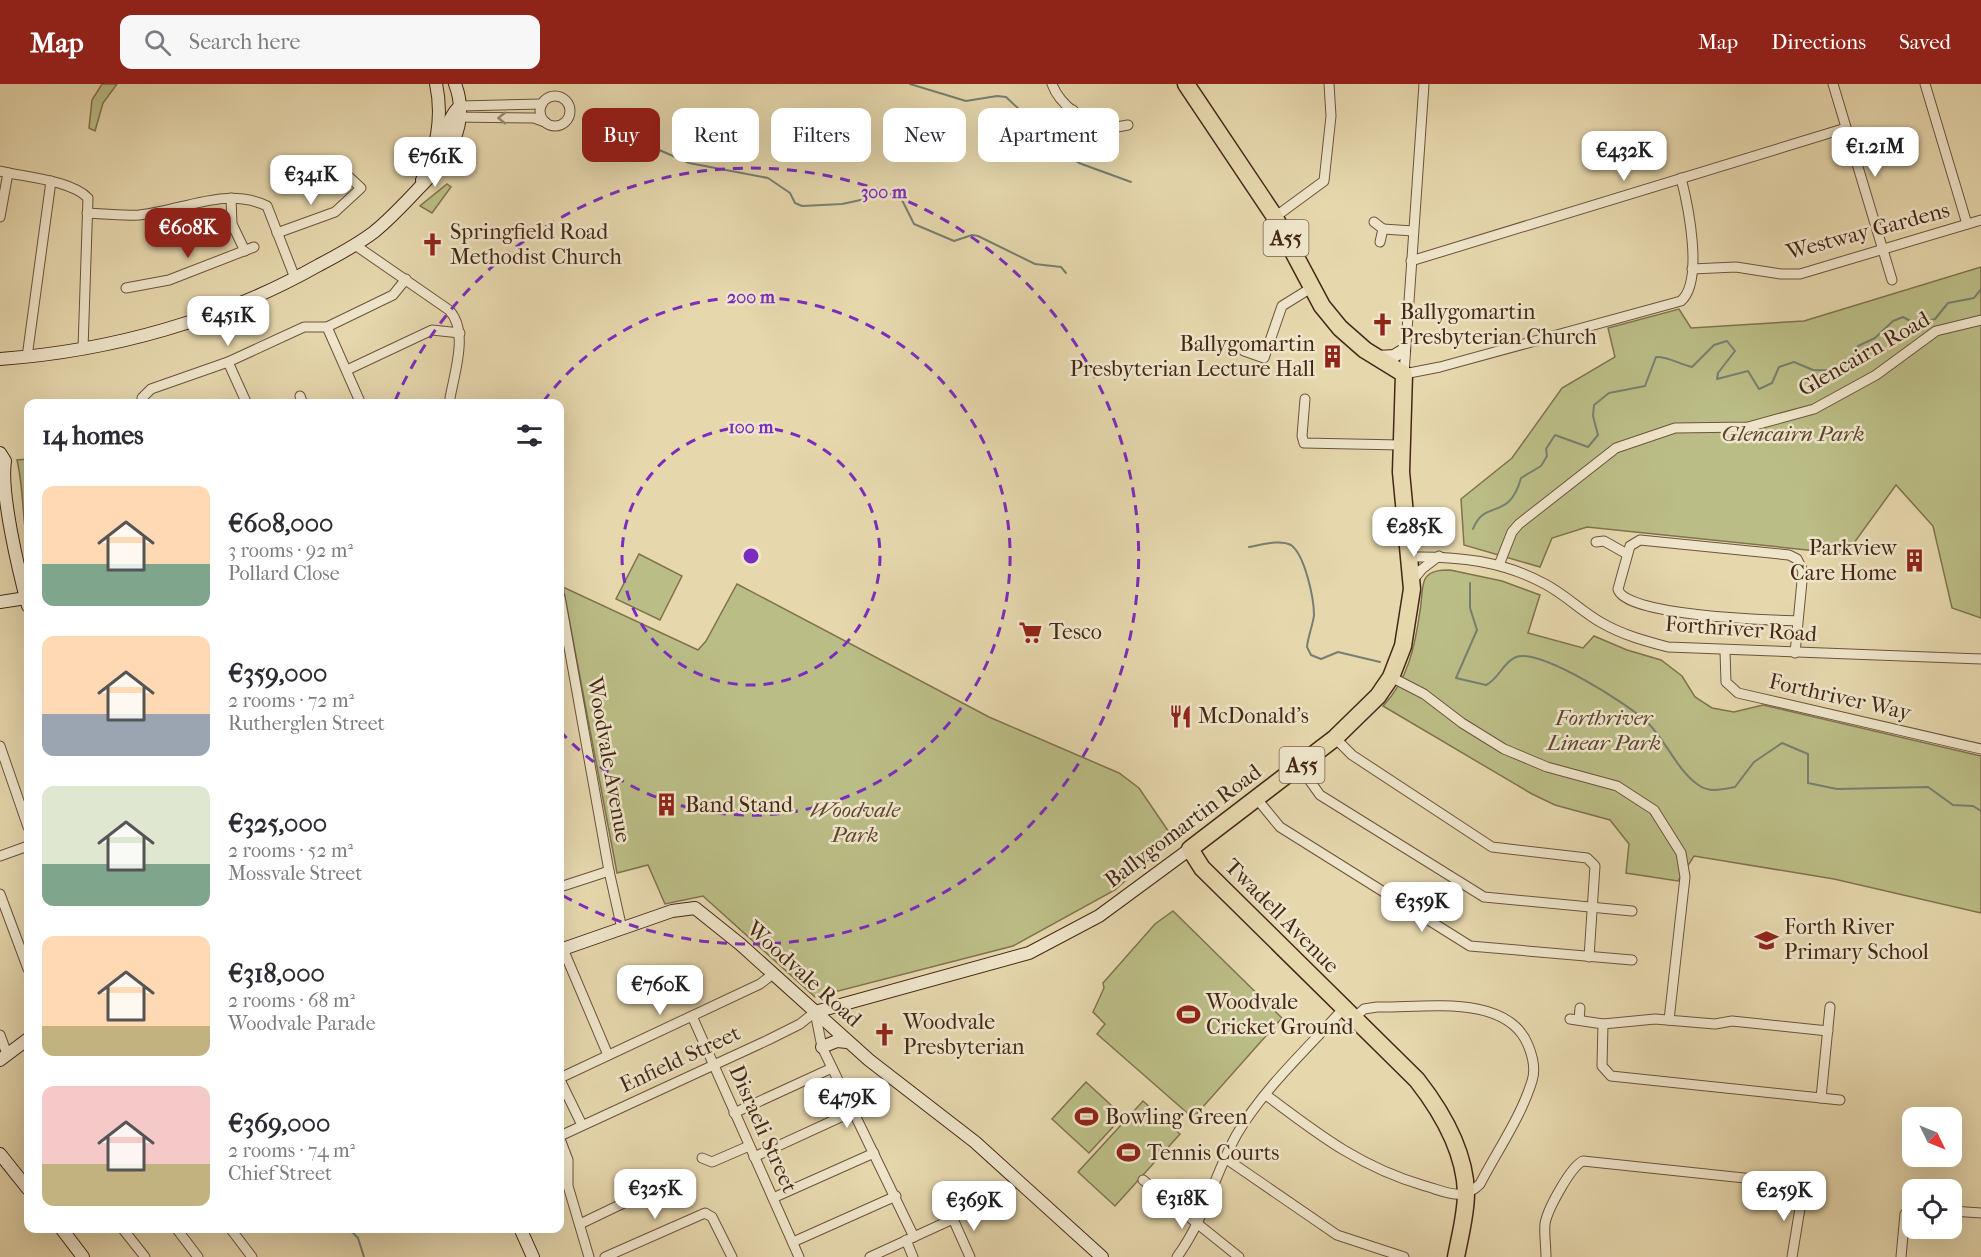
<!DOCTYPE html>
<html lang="en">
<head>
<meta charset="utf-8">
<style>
  :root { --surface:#fff; --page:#f7f7f7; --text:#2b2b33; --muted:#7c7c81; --accent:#8f2418 }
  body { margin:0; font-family:"IM FELL French Canon",serif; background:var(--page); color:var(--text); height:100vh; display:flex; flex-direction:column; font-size:22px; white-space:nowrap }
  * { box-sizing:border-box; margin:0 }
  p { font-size:20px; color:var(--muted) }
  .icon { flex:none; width:33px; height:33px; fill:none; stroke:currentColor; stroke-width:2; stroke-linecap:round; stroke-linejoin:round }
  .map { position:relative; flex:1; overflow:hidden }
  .side { position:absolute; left:24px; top:315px; width:540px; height:834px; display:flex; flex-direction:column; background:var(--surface); border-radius:12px; box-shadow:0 6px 24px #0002 }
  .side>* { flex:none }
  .top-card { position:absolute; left:582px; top:24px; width:570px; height:54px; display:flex; gap:12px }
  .needle { width:39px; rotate:133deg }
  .tools { position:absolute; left:1902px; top:1023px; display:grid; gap:12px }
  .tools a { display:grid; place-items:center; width:60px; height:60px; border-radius:12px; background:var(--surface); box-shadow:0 6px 24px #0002; font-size:30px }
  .price { position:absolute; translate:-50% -51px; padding:0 14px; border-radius:12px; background:#fff; color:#222; font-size:20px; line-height:39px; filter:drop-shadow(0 2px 3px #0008) }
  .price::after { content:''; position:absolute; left:50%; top:36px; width:18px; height:14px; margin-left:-9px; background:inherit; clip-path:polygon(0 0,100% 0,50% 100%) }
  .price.active { background:var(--accent); color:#fff }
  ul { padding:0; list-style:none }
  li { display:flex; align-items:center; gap:18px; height:150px; padding:0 18px }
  li span { display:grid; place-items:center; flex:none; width:168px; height:120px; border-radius:12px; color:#555 }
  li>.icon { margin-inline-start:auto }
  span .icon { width:72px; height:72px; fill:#fffc; stroke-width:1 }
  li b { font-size:26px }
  h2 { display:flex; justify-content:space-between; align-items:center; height:72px; padding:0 18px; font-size:26px }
  .pill { padding:0 21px; border-radius:12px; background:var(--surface); box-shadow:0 6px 24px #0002; font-size:21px; line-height:54px }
  .pill.active { background:var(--accent); color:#fff }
  header { display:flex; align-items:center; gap:36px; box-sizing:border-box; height:84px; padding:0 30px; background:var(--accent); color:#fff }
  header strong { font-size:28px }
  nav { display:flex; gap:33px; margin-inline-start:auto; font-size:21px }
  .search { width:420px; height:54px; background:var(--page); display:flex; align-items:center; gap:15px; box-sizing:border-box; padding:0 21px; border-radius:12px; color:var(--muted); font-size:22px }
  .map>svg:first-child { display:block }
</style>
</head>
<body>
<header>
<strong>Map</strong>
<div class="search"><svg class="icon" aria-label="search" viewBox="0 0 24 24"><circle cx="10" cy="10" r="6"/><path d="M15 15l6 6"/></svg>Search here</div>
<nav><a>Map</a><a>Directions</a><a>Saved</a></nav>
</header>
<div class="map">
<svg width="1981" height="1173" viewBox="0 0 1981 1173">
  <rect width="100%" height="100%" fill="#e6d7ad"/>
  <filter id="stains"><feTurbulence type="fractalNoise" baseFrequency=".00333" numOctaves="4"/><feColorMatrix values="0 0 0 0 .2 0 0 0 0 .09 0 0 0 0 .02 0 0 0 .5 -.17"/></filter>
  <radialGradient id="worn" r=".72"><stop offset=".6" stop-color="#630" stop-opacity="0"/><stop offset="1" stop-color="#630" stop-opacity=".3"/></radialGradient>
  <g fill="#bbbd86" stroke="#80724f" stroke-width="1.5">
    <polygon points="102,0 117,0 103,19 95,47 89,44 92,16"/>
    <polygon points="447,100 451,103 432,129 420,122"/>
    <polygon points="1981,183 1981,534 1952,524 1933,442 1896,401 1846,470 1587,443 1552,454 1540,483 1464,461 1461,415 1512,374 1562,304 1615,273 1608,244 1679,225 1691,244 1804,237"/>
    <path d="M28,375v90c-6,-30 -4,-59 -11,-89z"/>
    <polygon points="639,470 682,492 660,536 616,515"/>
    <path d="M1450,486l52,11 38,14 -12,38 55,15 11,-12 33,14 34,10 21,16 13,21 17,11 22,4 29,-7 218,51v157l-147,-34 -140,-23 -16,25 -52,-8 3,-29 -19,-24 -55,-15 -23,-11 -149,-88c25,-26 32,-60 37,-95 2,-9 1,-24 5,-32 5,-9 17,-9 25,-9z"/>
    <polygon points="737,500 989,633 1119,689 1139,704 1173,754 1115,806 1013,862 815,913 703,812 665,820 648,781 617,789 563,503 698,566 706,557"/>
    <polygon points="1173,827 1282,934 1193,1034 1097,950 1105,940 1093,928 1104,904 1103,899 1155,840"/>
    <polygon points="1086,998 1123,1032 1089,1069 1052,1035"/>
    <polygon points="1143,1017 1180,1050 1115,1122 1078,1088"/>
  </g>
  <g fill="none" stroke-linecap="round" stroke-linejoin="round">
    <g stroke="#767f71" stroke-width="2">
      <polyline points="910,0 966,17 997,12 1006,13 1022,28 1037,54 1079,79 1131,98"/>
      <polyline points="657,65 689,79 768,94 790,109 795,119 802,122 842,120 898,108 914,140 954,157 972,151 978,152 1035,180 1061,183 1066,189"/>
      <path d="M1473,445c12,-31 36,-7 48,-51l20,-12 6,-10 -1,-7 9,-14 33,12 10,-12 -5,-19 1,-11 15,-12 36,-7 11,-29c11,-1 23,7 36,10l22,-22 13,-4 8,10 -17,22 -1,6 31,-8 11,18 13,-6 7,-16 15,-5 19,8 37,1 2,-11 6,-14 17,-8 18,-17 10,-4 13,7 19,-5 13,-16 26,-5 7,-9"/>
      <path d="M1249,463c12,-2 31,-8 42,-2 14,10 23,54 23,70 -1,10 -6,21 -7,32l4,8 10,4 17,-7 42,10"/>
      <path d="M1470,499v25l7,22 -21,48 30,7c13,-6 17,-23 30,-28 24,-9 114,48 132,66 19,19 29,48 52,63 10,7 24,3 35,1l19,-25 28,-19 26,11v29l29,6 91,-2 25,18 20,1 8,5"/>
      <polyline points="348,1144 358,1154 364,1173"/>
    </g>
    <defs>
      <g id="street">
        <path d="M1052,0c7,20 35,42 56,43 7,1 14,-1 20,-2"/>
        <path d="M1424,0l-20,290 36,-7 241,-66c23,-20 7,-96 0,-123"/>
        <polyline points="1833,0 1892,196"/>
        <polyline points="1925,0 1967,140"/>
        <circle cx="555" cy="27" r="15"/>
        <polyline points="460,22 542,20"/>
        <polyline points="455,33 534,34 545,38"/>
        <polyline points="1055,52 1073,26"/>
        <path d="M0,87c24,6 71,9 88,27l-5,151"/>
        <polyline points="231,114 232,140 245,167"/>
        <path d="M87,129c17,1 35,3 52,2 43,-4 86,-29 128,-9l28,72"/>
        <polyline points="0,133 8,89"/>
        <polyline points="1275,133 1324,97 1331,32 1329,0"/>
        <polyline points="1374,138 1383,145 1380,158"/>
        <polyline points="1383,145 1413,147"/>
        <polyline points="277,149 335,128 361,104 347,91"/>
        <path d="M355,161l94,65c21,22 4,66 0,94"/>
        <polyline points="1411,177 1846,44"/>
        <polyline points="1692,185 1736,183 1781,190 1800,190 1981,136"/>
        <polyline points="126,204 169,196 254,163"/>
        <polyline points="327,243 361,320"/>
        <polyline points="1244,267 1264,274 1282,222 1311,204"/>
        <polyline points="27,273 51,97"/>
        <polyline points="228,278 247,320"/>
        <polyline points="347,286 432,246 460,249"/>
        <polyline points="300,312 303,320"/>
        <polyline points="1305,315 1302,352 1304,359 1400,361"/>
        <polyline points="143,320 142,314 151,305 228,278 304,243 327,243 393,211 406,195"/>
        <polyline points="1596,458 1604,457 1627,470"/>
        <path d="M1411,473c47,-1 92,4 134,27 21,11 37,28 57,39 21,12 43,18 66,24l313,12"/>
        <polyline points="1499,481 1512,448 1519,440 1616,364 1675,344 1748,343 1814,325 1876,291 1936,247 1981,236"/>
        <polyline points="1412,497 1422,485 1439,472"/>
        <polyline points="560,513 609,787 622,845"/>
        <polyline points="1725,567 1726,598 1738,609 1981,665"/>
        <path d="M1795,569l8,-82 -6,-12 -8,-4 -149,-15 -10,6 -12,43c6,27 153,31 180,32"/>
        <polyline points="1391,593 1424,610 1462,639 1504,665 1547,683 1617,702 1654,726 1681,769 1685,793 1669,936"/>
        <polyline points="1335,654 1352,671 1492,763 1587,774 1595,782 1589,873"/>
        <polyline points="0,662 28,743"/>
        <polyline points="1300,683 1320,711 1484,813 1632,827"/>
        <polyline points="1257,715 1280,743 1470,862 1632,876"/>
        <polyline points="0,772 28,762"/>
        <polyline points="560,803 609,787"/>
        <polyline points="0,810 28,885"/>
        <polyline points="563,865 608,971"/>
        <polyline points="815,928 822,963 914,1153"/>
        <polyline points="692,932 799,1173"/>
        <polyline points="1570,935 1603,940 1655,935 1715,940 1732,937 1828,947"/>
        <polyline points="1579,936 1580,924"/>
        <polyline points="1603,940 1602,982 1611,992 1840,1016"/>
        <polyline points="0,951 7,970"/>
        <polyline points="560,994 760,900 773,890"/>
        <polyline points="560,996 582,1041"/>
        <path d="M1266,1011c53,40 94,72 159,91 22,6 37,16 55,-2 17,-33 41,-67 52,-103 4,-12 1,-24 -4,-36 -21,-52 -105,-37 -151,-38l-13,2 -10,9"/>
        <polyline points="1821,1014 1830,923"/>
        <polyline points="734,1029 832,984"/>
        <polyline points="560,1052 768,956 800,940 815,928"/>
        <polyline points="560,1055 568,1076 568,1102 589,1173"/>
        <polyline points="754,1073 854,1027"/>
        <polyline points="702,1074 712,1078 749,1062"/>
        <polyline points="1225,1074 1337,1151 1404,1173"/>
        <polyline points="1143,1096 1239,1173"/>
        <polyline points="773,1114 874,1069"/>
        <polyline points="1952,1127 1981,1129"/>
        <polyline points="580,1140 630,1116 625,1106"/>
        <polyline points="122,1144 145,1173"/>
        <polyline points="176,1144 198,1173"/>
        <polyline points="230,1144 252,1173"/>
        <polyline points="906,1156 913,1173"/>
        <polyline points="793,1158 896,1112"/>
        <polyline points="605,1173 705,1129 712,1133 732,1173"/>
        <polyline points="870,1173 953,1135 970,1173"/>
        <path d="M1177,1173c29,-40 37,-82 60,-123 28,-47 71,-86 107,-126"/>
        <path d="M1546,1173c0,-11 -2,-23 -1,-33 2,-14 26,-58 38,-63l218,23 2,6 -11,67"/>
        <polyline points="1901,1173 1905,1130 1912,1124"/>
      </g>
      <g id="secondary">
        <path d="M437,68c10,-17 9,-33 23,-46"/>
        <path d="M422,96c15,-28 21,-65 14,-96"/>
        <polyline points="1378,273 1394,272 1404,266"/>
        <path d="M0,275c111,-8 222,-39 319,-94 19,-10 38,-20 55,-33 16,-13 31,-29 45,-44 28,-28 52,-63 36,-104"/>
        <path d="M0,369l5,8c-5,32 14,111 23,145"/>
        <polyline points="0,518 26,514"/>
        <polyline points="560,866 672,827 695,824 740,860 869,976 975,1058 1102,1173"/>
        <polyline points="815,928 1029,869 1099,832 1190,765"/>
        <polyline points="822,963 837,957 847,958"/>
        <polyline points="0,976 28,955"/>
        <polyline points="0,1070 28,1105"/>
        <polyline points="61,1144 83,1173"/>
        <polyline points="520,1144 533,1173"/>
      </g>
      <path id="highway" d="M1186,0l87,130 49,92 18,22 25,22 39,24 -3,98 11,117 -9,57 -12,31 -13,19 -43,42 -145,111 12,19 215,212c25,32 48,72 49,113 0,21 -6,43 -10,64"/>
    </defs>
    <use href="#street" stroke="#6d533d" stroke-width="11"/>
    <use href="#secondary" stroke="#452718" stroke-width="14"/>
    <use href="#highway" stroke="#452718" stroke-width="19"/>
    <use href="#street" stroke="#efe5ca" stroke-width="9"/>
    <use href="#secondary" stroke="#efe5ca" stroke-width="12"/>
    <use href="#highway" stroke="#e6d7ad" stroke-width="16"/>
  </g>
  <defs><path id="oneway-chevron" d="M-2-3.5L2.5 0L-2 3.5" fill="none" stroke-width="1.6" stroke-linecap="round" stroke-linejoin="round" transform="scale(1.5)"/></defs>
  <use stroke="#9a8671" href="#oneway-chevron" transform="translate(502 34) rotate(-180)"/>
  <g fill="none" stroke="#7b2cbf" stroke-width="3" stroke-dasharray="10 8">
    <circle cx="751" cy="472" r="129"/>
    <path d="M543 318A259 259 0 1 1 560 647"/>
    <path d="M395 317A388 388 0 1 1 560 810"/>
  </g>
  <defs>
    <symbol id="church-bare" viewBox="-9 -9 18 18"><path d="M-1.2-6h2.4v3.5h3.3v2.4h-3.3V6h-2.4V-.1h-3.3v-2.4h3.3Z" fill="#8f2418" stroke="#efe5ca" stroke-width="2.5" paint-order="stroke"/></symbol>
    <symbol id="building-bare" viewBox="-9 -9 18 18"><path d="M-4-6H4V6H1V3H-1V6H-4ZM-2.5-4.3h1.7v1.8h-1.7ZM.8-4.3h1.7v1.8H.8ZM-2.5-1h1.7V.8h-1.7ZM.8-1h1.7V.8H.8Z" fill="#8f2418" stroke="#efe5ca" stroke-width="2.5" paint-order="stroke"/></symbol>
    <symbol id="supermarket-bare" viewBox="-9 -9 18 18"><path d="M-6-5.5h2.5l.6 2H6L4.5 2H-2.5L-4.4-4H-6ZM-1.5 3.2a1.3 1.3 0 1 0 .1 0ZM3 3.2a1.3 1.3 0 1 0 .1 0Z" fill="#8f2418" stroke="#efe5ca" stroke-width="2.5" paint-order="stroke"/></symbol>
    <symbol id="restaurant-bare" viewBox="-9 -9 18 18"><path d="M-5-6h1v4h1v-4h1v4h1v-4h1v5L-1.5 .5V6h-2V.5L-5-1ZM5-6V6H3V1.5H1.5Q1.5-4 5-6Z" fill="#8f2418" stroke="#efe5ca" stroke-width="2.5" paint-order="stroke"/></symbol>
    <symbol id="school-bare" viewBox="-9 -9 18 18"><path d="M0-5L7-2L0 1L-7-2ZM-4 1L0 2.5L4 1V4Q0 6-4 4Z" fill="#8f2418" stroke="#efe5ca" stroke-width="2.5" paint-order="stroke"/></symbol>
    <symbol id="stadium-bare" viewBox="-9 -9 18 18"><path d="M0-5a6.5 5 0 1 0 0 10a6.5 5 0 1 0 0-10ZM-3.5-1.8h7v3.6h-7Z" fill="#8f2418" stroke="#efe5ca" stroke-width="2.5" paint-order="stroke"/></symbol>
  </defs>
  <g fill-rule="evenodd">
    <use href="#church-bare" x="416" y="144" width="33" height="33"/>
    <use href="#church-bare" x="1366" y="224" width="33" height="33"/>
    <use href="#building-bare" x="1316" y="256" width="33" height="33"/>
    <use href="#building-bare" x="1898" y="460" width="33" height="33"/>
    <use href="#supermarket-bare" x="1014" y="532" width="33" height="33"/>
    <use href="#restaurant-bare" x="1164" y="616" width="33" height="33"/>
    <use href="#building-bare" x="650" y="704" width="33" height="33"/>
    <use href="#school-bare" x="1750" y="840" width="33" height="33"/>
    <use href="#stadium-bare" x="1172" y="914" width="33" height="33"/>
    <use href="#church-bare" x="868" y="934" width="33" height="33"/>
    <use href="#stadium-bare" x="1070" y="1016" width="33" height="33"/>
    <use href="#stadium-bare" x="1112" y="1052" width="33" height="33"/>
  </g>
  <g text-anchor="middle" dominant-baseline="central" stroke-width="5" stroke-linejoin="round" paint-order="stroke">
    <g fill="#efe5ca" stroke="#78604d" stroke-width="1.5">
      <rect x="1263.5" y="136" width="45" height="36" rx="4.5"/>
      <rect x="1279.5" y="663" width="45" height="36" rx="4.5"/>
    </g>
    <g font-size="21" font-weight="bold" fill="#452718">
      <text x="1286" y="154">A55</text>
      <text x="1302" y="681">A55</text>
    </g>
    <g font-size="22" fill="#452718" stroke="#efe5ca">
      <text transform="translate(1868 147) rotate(-15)">Westway Gardens</text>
      <text transform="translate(1864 270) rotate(-30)">Glencairn Road</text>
      <text transform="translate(1741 545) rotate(4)">Forthriver Road</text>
      <text transform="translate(1840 613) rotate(13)">Forthriver Way</text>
      <text transform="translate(609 676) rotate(80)">Woodvale Avenue</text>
      <text transform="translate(1183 742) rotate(-37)">Ballygomartin Road</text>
      <text transform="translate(1282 832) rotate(45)">Twadell Avenue</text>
      <text transform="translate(804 890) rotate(42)">Woodvale Road</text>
      <text transform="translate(680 975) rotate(-25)">Enfield Street</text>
      <text transform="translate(763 1045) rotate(66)">Disraeli Street</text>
    </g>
    <g font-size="22" fill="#452718" stroke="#efe5ca" text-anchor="start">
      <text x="450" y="148">Springfield Road<tspan x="450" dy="25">Methodist Church</tspan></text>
      <text x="1400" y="228">Ballygomartin<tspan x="1400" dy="25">Presbyterian Church</tspan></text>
      <text x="1315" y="260" text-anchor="end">Ballygomartin<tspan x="1315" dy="25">Presbyterian Lecture Hall</tspan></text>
      <text x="1897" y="464" text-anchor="end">Parkview<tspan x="1897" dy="25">Care Home</tspan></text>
      <text x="1049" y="548">Tesco</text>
      <text x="1198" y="632">McDonald's</text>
      <text x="685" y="721">Band Stand</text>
      <text x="1784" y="843">Forth River<tspan x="1784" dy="25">Primary School</tspan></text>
      <text x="1206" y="918">Woodvale<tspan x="1206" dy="25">Cricket Ground</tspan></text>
      <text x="903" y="938">Woodvale<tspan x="903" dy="25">Presbyterian</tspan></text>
      <text x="1105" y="1033">Bowling Green</text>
      <text x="1147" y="1069">Tennis Courts</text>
    </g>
    <g font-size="22" font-style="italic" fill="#5d452e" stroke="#efe5ca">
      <text x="1793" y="350">Glencairn Park</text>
      <text x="1604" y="634">Forthriver<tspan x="1604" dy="25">Linear Park</tspan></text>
      <text x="855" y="726">Woodvale<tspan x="855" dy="25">Park</tspan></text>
    </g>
  </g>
  <circle cx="751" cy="472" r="9" fill="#7b2cbf" stroke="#efe5ca" stroke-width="3"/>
  <g font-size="18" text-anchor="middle" font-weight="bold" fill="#7b2cbf" stroke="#efe5ca" stroke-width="5" stroke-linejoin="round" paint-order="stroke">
    <text x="884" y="114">300 m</text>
    <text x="751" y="219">200 m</text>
    <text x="751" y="349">100 m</text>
  </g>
  <rect width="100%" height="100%" filter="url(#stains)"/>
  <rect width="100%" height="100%" fill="url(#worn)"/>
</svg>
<div class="tools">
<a><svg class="needle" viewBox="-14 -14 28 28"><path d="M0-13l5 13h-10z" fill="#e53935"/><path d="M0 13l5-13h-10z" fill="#7c7c81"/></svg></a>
<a><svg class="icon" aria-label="locate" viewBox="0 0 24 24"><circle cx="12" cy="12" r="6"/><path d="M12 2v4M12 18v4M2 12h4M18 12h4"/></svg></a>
</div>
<b class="price" style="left:1875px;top:94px">€1.21M</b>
<b class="price" style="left:1624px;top:98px">€432K</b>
<b class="price" style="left:435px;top:104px">€761K</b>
<b class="price" style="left:311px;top:122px">€341K</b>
<b class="price active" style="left:188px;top:175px">€608K</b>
<b class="price" style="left:228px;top:263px">€451K</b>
<b class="price" style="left:1414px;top:474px">€285K</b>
<b class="price" style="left:1422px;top:849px">€359K</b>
<b class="price" style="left:660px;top:932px">€760K</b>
<b class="price" style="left:847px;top:1045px">€479K</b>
<b class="price" style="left:655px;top:1136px">€325K</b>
<b class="price" style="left:1784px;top:1138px">€259K</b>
<b class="price" style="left:1182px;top:1146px">€318K</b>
<b class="price" style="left:974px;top:1148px">€369K</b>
<div class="top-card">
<a class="pill active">Buy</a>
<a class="pill">Rent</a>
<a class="pill">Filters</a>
<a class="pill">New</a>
<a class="pill">Apartment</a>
</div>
<section class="side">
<h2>14 homes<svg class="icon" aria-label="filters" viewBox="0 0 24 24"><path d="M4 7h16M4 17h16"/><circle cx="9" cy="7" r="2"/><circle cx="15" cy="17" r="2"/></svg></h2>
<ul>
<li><span style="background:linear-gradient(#ffd9b3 65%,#7fa58c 0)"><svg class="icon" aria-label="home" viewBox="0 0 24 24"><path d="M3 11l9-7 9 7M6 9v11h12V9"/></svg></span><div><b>€608,000</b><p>3 rooms · 92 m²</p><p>Pollard Close</p></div></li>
<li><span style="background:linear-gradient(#ffd9b3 65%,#9aa5b1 0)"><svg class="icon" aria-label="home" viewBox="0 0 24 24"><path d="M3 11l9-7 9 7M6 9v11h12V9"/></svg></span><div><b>€359,000</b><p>2 rooms · 72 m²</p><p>Rutherglen Street</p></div></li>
<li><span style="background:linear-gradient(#dfe7d0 65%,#7fa58c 0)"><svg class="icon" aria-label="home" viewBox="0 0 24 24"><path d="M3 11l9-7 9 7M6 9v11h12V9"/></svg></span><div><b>€325,000</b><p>2 rooms · 52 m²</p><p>Mossvale Street</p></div></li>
<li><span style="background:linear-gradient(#ffd9b3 75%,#c2b280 0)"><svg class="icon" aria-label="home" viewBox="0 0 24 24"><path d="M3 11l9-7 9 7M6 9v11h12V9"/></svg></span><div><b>€318,000</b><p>2 rooms · 68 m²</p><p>Woodvale Parade</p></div></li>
<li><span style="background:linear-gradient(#f6c9c9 65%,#c2b280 0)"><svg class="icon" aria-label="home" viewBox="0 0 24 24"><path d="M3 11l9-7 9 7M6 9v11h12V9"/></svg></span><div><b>€369,000</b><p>2 rooms · 74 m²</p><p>Chief Street</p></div></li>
</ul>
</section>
</div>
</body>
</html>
